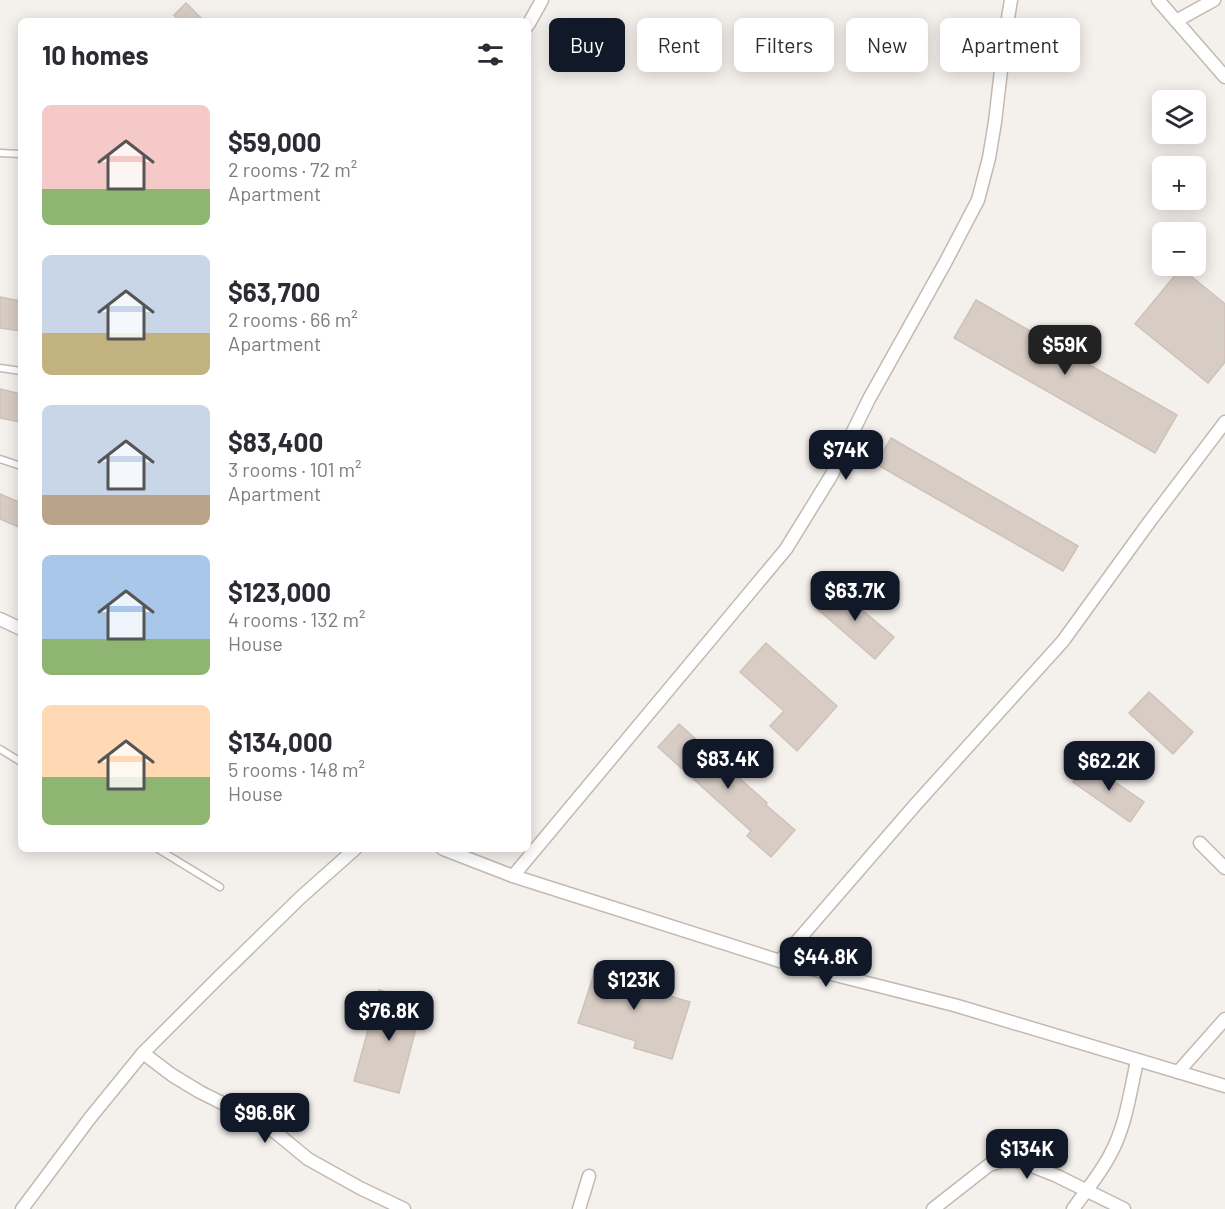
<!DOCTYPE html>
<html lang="en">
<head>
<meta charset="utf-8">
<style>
  :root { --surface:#fff; --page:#f7f7f7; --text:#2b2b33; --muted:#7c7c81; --accent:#111827 }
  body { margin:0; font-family:Barlow,sans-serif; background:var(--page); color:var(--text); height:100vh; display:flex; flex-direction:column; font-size:22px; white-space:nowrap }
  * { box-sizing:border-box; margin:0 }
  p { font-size:20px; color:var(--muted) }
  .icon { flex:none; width:33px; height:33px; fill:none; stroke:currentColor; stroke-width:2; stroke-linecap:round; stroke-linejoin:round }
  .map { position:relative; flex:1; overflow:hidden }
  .panel { position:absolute; left:18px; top:18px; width:513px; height:834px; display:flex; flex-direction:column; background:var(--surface); border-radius:9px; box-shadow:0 3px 15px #0003 }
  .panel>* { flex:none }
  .guide { position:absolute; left:549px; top:18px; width:570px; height:54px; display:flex; gap:12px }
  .controls { position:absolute; left:1152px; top:90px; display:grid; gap:12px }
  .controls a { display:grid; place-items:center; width:54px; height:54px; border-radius:9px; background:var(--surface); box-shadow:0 3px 15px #0003; font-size:30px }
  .price { position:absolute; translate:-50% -51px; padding:0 14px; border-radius:12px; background:var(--accent); color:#fff; font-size:20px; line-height:39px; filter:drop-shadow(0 2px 3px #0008) }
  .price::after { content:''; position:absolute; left:50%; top:36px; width:18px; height:14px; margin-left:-9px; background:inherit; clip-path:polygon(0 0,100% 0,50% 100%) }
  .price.current { background:#222; color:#fff }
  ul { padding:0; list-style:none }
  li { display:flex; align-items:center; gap:18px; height:150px; padding:0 24px }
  li span { display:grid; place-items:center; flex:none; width:168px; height:120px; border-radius:9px; color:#555 }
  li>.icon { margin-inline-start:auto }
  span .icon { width:72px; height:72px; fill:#fffc; stroke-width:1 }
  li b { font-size:26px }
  h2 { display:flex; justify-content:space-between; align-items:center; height:72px; padding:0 24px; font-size:26px }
  .chip { padding:0 21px; border-radius:9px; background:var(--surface); box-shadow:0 3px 15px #0003; font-size:21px; line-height:54px }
  .chip.current { background:var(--accent); color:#fff }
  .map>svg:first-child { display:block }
</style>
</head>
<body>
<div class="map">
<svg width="1225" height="1209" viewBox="0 0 1225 1209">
  <rect width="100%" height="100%" fill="#f4f0ec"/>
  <g fill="#d8cdc5" stroke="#cfc1b6" stroke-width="1.5">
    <polygon points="186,3 204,21 179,21 174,15"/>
    <polygon points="1181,268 1225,304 1225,362 1208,383 1135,324"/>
    <polygon points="0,297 21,301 21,331 0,328"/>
    <polygon points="976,300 1177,415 1155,453 954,338"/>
    <polygon points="0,389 21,394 21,422 0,418"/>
    <polygon points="891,438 1078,546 1063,571 876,464"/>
    <polygon points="0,494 21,503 21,528 0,519"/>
    <polygon points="834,586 894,637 875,659 815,607"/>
    <polygon points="766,643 837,706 797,751 770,726 784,711 740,672"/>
    <polygon points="1149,692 1193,732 1173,754 1129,713"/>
    <polygon points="679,724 767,803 766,805 795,830 771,857 747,836 751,831 658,747"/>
    <polygon points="1087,763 1144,802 1130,822 1073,782"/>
    <polygon points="598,962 643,976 640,987 690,1002 672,1059 634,1048 636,1041 578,1023"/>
    <polygon points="379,990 423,1002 399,1093 354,1081"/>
  </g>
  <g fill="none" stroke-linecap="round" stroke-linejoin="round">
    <defs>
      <g id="service">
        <polyline points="0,153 21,154"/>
        <polyline points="0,368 21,371"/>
        <polyline points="0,459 21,466"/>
        <polyline points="0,749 21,762"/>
        <polyline points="158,849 220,887"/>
      </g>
      <g id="minor">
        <polyline points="1158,0 1225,77"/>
        <polyline points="1176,21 1214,0"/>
        <polyline points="528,25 542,0"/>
        <polyline points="0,619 21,629"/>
        <polyline points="1200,843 1225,868"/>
        <polyline points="443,849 513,876 780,961 954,1005 1225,1086"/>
        <polyline points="513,876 786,549 831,476 869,399 945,263 978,200 989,158 995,122 1005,36 1011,0"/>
        <polyline points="780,961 916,804 1063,641 1150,521 1225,422"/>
        <polyline points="143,1053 172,1075 200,1092 256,1120 274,1131 308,1159 360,1188 404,1209"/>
        <polyline points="1178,1072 1225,1019"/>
        <polyline points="22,1209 90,1118 143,1053 218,978 301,897 355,849"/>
        <polyline points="579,1209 589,1176"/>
        <polyline points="933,1209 989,1165 1003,1161 1015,1161 1027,1164 1057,1176 1124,1209"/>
        <path d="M1073,1209c13,-18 27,-35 37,-54 16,-29 20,-63 27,-94"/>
      </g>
    </defs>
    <use href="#service" stroke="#c2b9b2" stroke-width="9"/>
    <use href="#minor" stroke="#c2b9b2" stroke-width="15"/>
    <use href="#service" stroke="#fff" stroke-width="6"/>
    <use href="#minor" stroke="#fff" stroke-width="12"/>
  </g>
</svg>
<div class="controls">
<a><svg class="icon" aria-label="layers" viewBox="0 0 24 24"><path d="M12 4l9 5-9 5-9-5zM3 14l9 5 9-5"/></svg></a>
<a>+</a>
<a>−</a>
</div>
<b class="price current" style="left:1065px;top:376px">$59K</b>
<b class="price" style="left:846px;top:481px">$74K</b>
<b class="price" style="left:855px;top:622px">$63.7K</b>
<b class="price" style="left:728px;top:790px">$83.4K</b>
<b class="price" style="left:1109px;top:792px">$62.2K</b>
<b class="price" style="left:826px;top:988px">$44.8K</b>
<b class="price" style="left:634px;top:1011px">$123K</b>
<b class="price" style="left:389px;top:1042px">$76.8K</b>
<b class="price" style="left:265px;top:1144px">$96.6K</b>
<b class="price" style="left:1027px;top:1180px">$134K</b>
<div class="guide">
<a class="chip current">Buy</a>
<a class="chip">Rent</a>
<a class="chip">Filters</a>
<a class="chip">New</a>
<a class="chip">Apartment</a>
</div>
<section class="panel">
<h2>10 homes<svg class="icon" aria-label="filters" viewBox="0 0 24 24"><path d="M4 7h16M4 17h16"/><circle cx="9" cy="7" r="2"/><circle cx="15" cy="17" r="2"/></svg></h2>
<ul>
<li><span style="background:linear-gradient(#f6c9c9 70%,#8fb573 0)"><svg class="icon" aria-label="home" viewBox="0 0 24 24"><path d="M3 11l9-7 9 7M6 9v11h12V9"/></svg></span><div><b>$59,000</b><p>2 rooms · 72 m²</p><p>Apartment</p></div></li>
<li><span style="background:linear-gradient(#c9d6e8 65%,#c2b280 0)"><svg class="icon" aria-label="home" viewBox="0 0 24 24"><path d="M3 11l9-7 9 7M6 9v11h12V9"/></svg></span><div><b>$63,700</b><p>2 rooms · 66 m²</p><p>Apartment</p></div></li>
<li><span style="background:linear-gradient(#c9d6e8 75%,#b9a48a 0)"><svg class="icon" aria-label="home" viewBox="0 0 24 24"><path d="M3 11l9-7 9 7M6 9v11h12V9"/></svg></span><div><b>$83,400</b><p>3 rooms · 101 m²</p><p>Apartment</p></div></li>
<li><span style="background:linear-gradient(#a9c7e8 70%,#8fb573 0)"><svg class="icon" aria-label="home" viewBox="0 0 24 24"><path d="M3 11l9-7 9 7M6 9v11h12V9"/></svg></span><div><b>$123,000</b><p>4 rooms · 132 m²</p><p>House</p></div></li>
<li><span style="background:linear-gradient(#ffd9b3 60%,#8fb573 0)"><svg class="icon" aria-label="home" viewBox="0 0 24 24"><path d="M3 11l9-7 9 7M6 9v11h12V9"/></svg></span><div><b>$134,000</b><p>5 rooms · 148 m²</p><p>House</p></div></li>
</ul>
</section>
</div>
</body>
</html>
